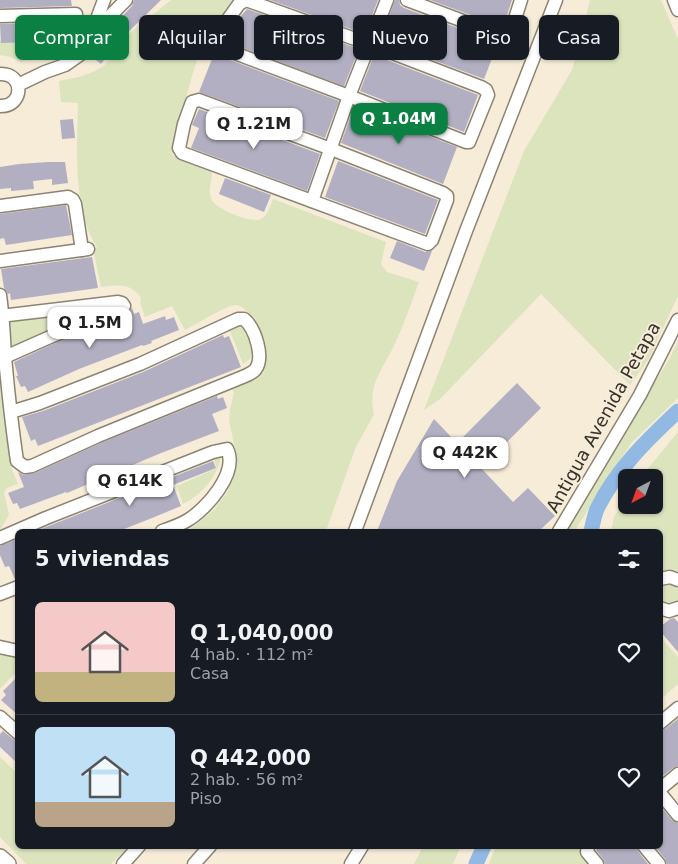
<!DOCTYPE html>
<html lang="es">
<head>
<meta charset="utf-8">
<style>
  :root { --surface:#171b24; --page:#20242c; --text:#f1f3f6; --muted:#9ea1a6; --line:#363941; --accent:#0b8043 }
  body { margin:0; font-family:"DejaVu Sans",sans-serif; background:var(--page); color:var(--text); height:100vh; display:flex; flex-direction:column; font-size:19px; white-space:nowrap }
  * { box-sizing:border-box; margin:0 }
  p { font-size:16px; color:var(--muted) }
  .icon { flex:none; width:28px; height:28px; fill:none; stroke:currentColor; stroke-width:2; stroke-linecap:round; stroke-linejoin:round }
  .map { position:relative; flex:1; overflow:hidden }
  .panel { position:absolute; left:15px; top:529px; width:648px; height:320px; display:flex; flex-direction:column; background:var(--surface); border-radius:8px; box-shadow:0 1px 4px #0004 }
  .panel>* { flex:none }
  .banner { position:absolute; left:15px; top:15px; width:649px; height:45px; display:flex; gap:10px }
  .needle { width:32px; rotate:221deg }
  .buttons { position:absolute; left:618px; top:469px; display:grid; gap:10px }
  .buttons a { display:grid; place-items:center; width:45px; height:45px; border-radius:8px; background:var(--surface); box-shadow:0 1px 4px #0004; font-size:25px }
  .price { position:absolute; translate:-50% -42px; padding:0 11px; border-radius:10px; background:#fff; color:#222; font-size:16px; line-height:32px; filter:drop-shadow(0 1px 2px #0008) }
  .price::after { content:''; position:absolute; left:50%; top:30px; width:15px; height:11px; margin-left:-8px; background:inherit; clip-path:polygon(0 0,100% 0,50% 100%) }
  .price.on { background:var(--accent); color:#fff }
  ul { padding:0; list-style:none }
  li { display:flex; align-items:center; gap:15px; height:125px; padding:0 20px }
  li+li { border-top:1px solid var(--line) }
  li span { display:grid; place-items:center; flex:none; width:140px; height:100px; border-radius:8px; color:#555 }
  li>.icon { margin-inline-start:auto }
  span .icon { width:60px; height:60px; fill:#fffc; stroke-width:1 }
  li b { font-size:21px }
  h2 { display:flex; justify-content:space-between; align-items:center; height:60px; padding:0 20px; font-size:21px }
  .chip { padding:0 18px; border-radius:8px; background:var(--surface); box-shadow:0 1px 4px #0004; font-size:18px; line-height:45px }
  .chip.on { background:var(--accent); color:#fff }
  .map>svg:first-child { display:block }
</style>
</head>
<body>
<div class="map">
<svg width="678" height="864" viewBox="0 0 678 864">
  <rect width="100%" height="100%" fill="#f6ecd8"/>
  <g fill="#dce4be">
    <path d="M171,0h64c-8,11 -19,22 -26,34 -18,30 -27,86 -37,121l39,14c3,11 -5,21 1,31 4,9 40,24 49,19 7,-4 9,-13 12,-20l113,43 -5,22 6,8 32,10c-8,22 -16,45 -26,66 -12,23 -26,39 -19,66l-19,35 -29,82h-138l26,-21 14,-19 6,-25 1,-17 -6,-29 1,-11 4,-16 -4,-9 27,-15c2,-20 6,-40 -9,-56 -3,-4 -7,-8 -13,-8 -10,1 -40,20 -50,25l-13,-24 -27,11 -5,-14 1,-5c-10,-16 -24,-13 -40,-11l-8,-38 4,-1c-3,-7 -8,-14 -10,-21 -13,-40 -10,-83 -9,-124l-17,-1 -2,-21 20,-4 16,-6 10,-6 20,-28z"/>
    <polygon points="590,0 661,0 678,39 678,296 648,360 630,385 541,294 440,399 424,410 524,151 572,70"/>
    <polygon points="71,39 54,48 21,62 10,57 0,55 0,40"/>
    <polygon points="119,303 13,349 7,318"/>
    <path d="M238,320c10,12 16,20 13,38l-8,6 -16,-41z"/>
    <polygon points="0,325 16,460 11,467 18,484 7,488 4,493 9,515 0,530"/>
    <polygon points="678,342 678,398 632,442 577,527 577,531 566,531 637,410 667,363"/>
    <polygon points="678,432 678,571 672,569 660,573 660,531 611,531 614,517 626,497 626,505 654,505 654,478 641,477"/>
    <path d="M218,444l3,2c3,25 -18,48 -38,58l-6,-18 40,-18 -7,-20z"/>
    <rect x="660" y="581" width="18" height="25"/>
    <polygon points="660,637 678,657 678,684 660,700"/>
    <polygon points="0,653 17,657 17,671 0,689"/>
    <polygon points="0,757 17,773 18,846 129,846 111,864 26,864 0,837"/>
    <polygon points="423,846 461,846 453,864 414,864"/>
    <polygon points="496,846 580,846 579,848 592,864 489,864"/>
  </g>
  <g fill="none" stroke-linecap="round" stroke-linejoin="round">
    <g stroke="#91b9e3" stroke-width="15">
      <path d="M591,531c2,-7 3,-15 6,-22 19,-39 50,-69 81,-98"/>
      <polyline points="476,864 484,846"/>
    </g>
  </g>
  <g fill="#b2afc2">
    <polygon points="0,0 71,0 72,6 0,8"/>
    <polygon points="134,0 161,0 122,38 101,64 91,56 98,39 104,36 132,6"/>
    <polygon points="270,0 378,0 365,34"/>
    <polygon points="395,0 399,0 400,5 404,8 498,43 484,79 380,40"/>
    <polygon points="430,0 512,0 503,27"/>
    <polygon points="247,9 359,49 344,86 230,43 240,17"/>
    <polygon points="73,22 73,41 1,43 0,24"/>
    <polygon points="214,54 339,101 325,138 199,92"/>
    <polygon points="374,55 478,95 464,132 360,91"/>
    <polygon points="354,107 457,147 443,184 341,143"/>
    <polygon points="199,109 320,154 307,191 191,148 199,128 192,125"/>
    <polygon points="73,119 75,138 62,139 60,120"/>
    <polygon points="338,161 438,200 425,234 325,197"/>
    <polygon points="48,162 65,162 68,183 52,185 52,179 33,181 34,189 11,191 11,188 0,189 0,167 19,164"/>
    <polygon points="225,178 271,195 264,212 219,194"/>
    <polygon points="66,205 72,235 6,245 4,238 0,239 0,214"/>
    <polygon points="397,241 425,252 432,251 424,271 390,258"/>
    <polygon points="92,257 98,288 11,300 10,293 8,294 4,288 1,269"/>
    <polygon points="132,308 134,314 139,312 143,324 165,316 166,320 174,317 179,330 151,341 152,343 143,346 142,345 79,369 28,392 25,386 21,387 16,376 18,376 14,362 53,344 125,317"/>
    <polygon points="223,335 224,338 229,336 241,367 38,446 35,439 31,441 22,417 43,411 143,372"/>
    <polygon points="517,383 541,408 481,468 513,502 528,488 555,516 539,531 377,531 397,481 434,419 457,443"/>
    <polygon points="217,396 218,399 223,397 227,408 212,414 219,431 161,453 67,493 66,492 20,509 17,503 13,504 8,493 24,487 18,472 23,475 35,473 101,443"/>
    <polygon points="213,461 216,468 173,485 181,506 152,518 119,531 36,531"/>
    <polygon points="18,539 18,579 15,579 9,566 5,567 0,555 0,546"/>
    <polygon points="674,618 678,622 678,652 660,631 660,627 670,619"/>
    <polygon points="18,676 18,715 1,700 6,695 3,691"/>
    <polygon points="678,719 678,766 673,768 660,778 660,731 665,729"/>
    <polygon points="3,731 13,739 18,741 18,764 0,747 0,734"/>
    <polygon points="660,806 672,820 678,823 678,864 667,864 665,859 655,846 660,846"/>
    <polygon points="599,846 636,846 638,851 648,864 605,864 603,859 596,850"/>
  </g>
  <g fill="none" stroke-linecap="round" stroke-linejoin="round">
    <defs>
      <g id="minor">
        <polygon points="246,0 369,44 481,87 486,90 488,95 469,142 466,142 349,96 216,46 213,42 216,36 239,4"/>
        <polyline points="407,0 503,36 508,34 511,31 521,0"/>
        <polyline points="674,0 678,10"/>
        <polyline points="0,16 76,14"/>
        <polyline points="97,31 100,26 126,0"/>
        <path d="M0,74c25,-1 24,33 0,32"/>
        <polyline points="18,85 45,72 65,65 85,51 104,0"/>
        <polygon points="199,100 331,149 443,193 447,196 447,200 432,240 428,244 182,153 179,148 184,124 192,102"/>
        <polyline points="312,201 349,96 387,0"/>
        <polyline points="0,206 68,197 73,200 75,204 82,250"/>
        <polyline points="0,261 88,249"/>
        <path d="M0,295c3,21 4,41 5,62 3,34 7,70 12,104l8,6 7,-1 66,-30 147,-60c4,-2 7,-3 10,-6 10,-12 0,-42 -11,-51h-6l-98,45 -100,39 -29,9"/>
        <polyline points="0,316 118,302 122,303 124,306 122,309 50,337 5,357"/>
        <polyline points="355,531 466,231 556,0"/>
        <polyline points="559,531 640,395 678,320"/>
        <path d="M0,538l46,-20 167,-66 14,-3c12,24 -21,60 -39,71 -8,5 -17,8 -26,11"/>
        <polyline points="660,579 670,577 678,580"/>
        <polyline points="0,594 18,587"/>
        <polyline points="660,608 669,611 678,608"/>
        <polyline points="0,647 18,651"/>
        <polyline points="0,717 18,733"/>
        <polyline points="660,723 678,708"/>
        <polyline points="660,789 678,774"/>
        <polyline points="660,793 678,815"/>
        <polyline points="588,846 587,852 597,864"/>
        <polyline points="644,846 659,864"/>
        <polyline points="123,864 139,846"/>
        <polyline points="194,864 210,846"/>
        <polyline points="351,864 362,846"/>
      </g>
      <polyline id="major" points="0,857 8,864"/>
    </defs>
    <use href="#minor" stroke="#8c8372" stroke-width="15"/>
    <use href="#major" stroke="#8c8372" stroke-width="18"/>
    <use href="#minor" stroke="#fff" stroke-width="12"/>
    <use href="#major" stroke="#fff" stroke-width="15"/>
  </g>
  <g text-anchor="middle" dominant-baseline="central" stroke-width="4" stroke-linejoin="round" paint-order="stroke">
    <g font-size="18" fill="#37332c" stroke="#f6ecd8">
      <text transform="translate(603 417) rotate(-61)">Antigua Avenida Petapa</text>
    </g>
  </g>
</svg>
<div class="buttons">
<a><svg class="needle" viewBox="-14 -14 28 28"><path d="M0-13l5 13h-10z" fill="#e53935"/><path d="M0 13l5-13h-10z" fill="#9ea1a6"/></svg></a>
</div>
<b class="price on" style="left:399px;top:145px">Q 1.04M</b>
<b class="price" style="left:254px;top:150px">Q 1.21M</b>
<b class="price" style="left:90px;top:349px">Q 1.5M</b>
<b class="price" style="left:465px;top:479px">Q 442K</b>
<b class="price" style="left:130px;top:507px">Q 614K</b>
<div class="banner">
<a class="chip on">Comprar</a>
<a class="chip">Alquilar</a>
<a class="chip">Filtros</a>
<a class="chip">Nuevo</a>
<a class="chip">Piso</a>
<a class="chip">Casa</a>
</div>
<section class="panel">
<h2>5 viviendas<svg class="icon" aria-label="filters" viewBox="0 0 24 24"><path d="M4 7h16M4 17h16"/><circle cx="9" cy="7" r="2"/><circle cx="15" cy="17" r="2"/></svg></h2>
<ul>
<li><span style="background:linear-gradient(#f6c9c9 70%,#c2b280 0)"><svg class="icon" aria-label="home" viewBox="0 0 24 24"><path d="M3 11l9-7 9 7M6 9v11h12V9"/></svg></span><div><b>Q 1,040,000</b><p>4 hab. · 112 m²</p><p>Casa</p></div><svg class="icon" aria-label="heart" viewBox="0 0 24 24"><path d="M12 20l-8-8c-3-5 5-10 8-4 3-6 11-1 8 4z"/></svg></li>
<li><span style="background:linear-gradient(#bfe0f5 75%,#b9a48a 0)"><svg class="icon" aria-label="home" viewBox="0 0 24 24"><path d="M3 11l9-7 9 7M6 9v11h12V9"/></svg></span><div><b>Q 442,000</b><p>2 hab. · 56 m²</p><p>Piso</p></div><svg class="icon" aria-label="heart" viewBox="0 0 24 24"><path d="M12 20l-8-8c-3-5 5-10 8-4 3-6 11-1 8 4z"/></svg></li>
</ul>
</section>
</div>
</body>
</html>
